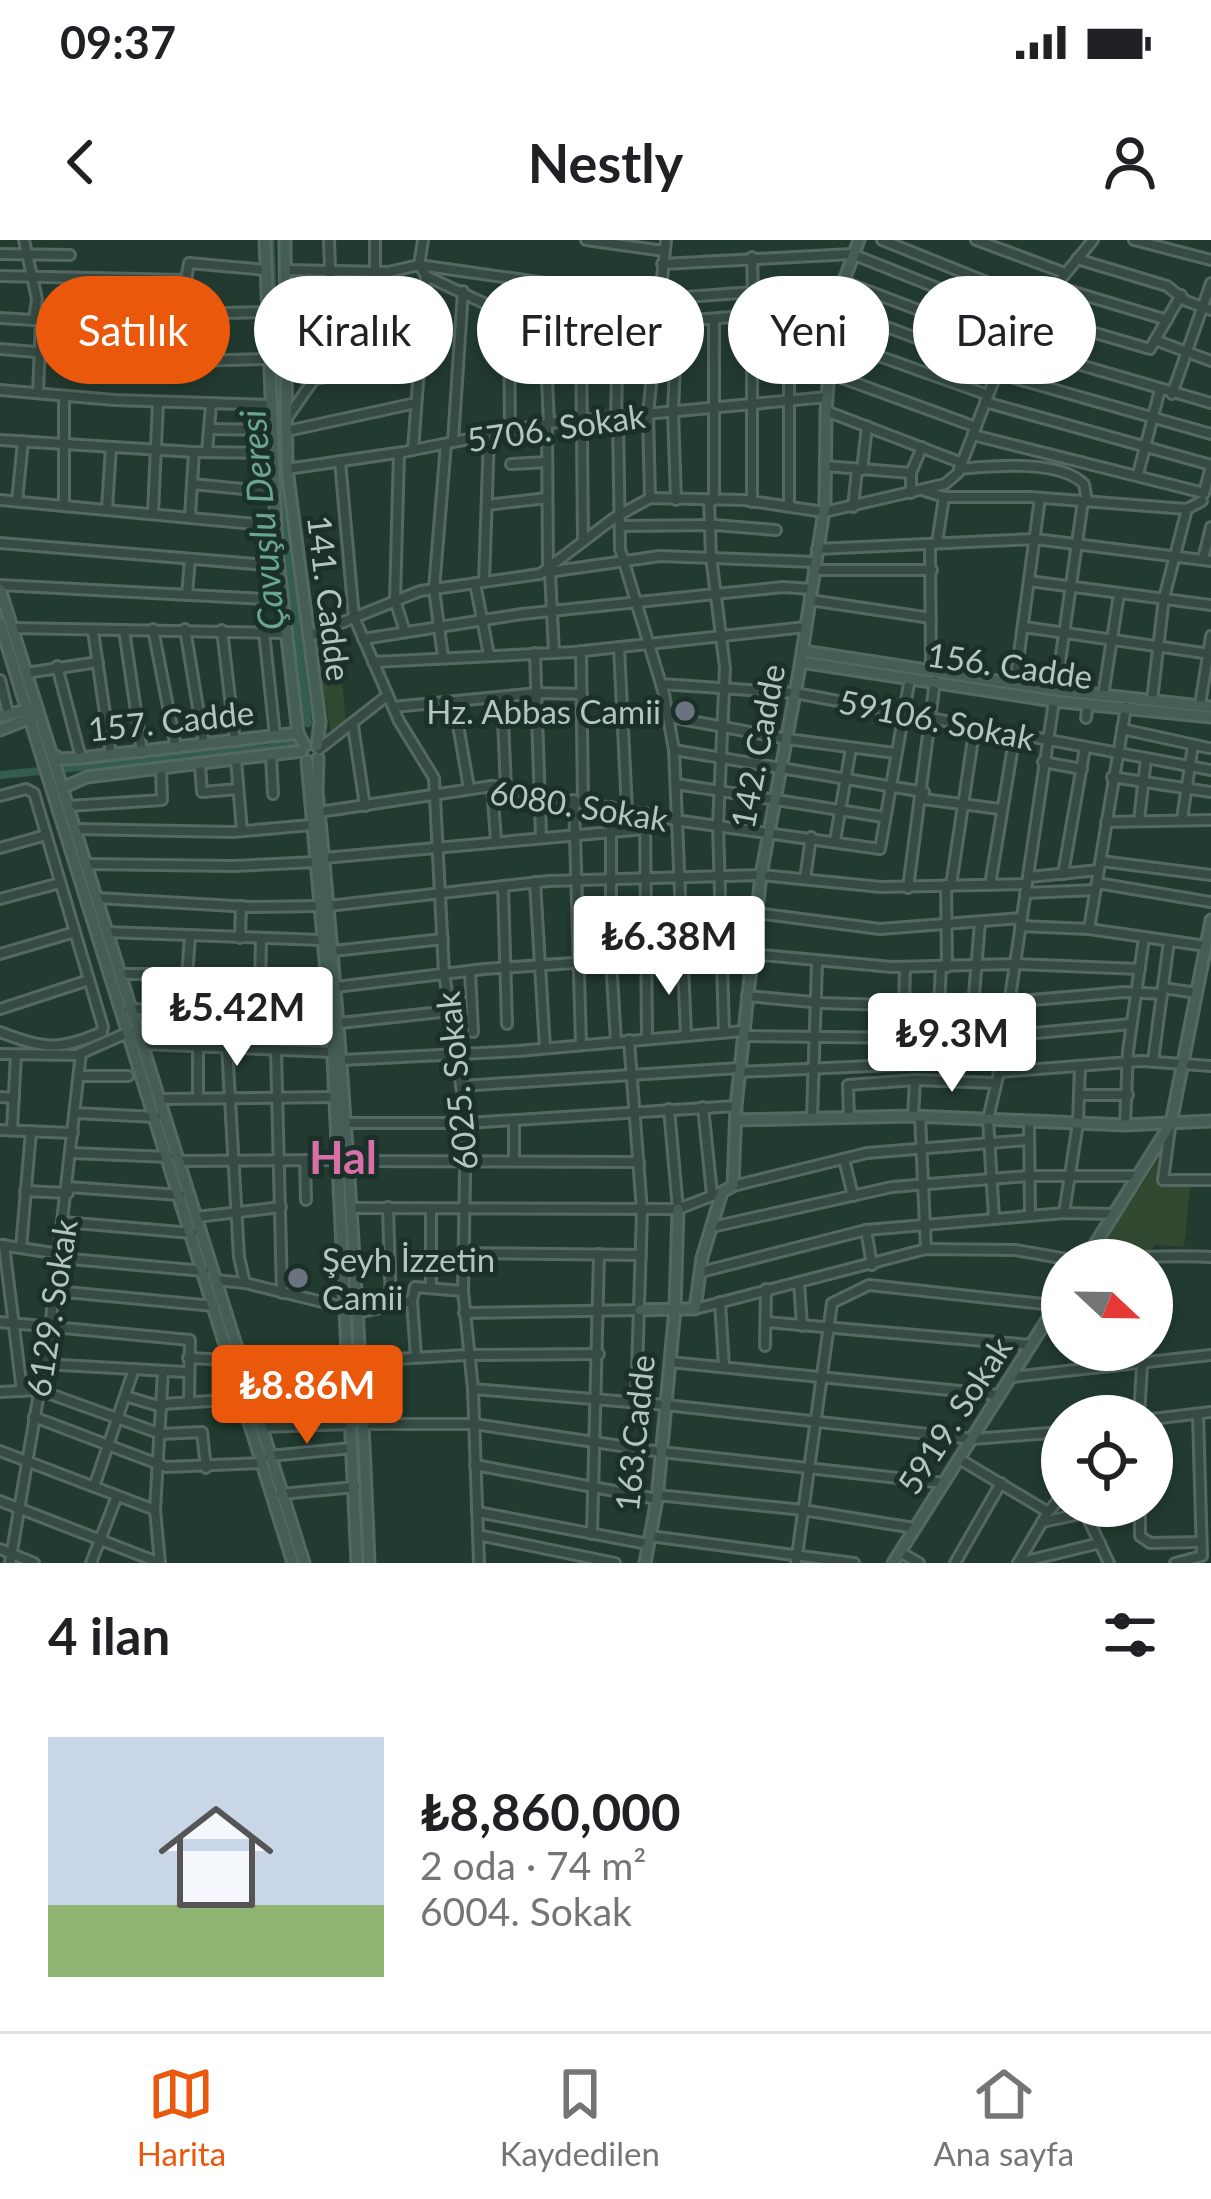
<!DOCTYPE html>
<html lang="tr">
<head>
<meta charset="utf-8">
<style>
  :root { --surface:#fff; --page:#f6f6f6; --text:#202124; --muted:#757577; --line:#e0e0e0; --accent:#ea580c }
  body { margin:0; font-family:Lato,sans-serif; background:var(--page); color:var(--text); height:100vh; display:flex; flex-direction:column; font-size:45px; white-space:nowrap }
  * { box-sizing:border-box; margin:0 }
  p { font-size:39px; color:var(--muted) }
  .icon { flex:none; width:66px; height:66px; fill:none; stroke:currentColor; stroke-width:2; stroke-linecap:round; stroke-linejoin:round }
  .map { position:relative; height:1323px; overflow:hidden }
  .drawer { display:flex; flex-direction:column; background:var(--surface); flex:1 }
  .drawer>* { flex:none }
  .top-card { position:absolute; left:36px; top:36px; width:1140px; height:108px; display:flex; gap:24px }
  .needle { width:78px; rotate:112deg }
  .buttons { position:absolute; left:1041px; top:999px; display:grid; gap:24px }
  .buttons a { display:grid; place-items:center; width:132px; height:132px; border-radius:50%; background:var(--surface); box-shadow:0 6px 18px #0003; font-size:60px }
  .price { position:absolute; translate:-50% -102px; padding:0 27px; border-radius:12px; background:#fff; color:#222; font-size:39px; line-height:78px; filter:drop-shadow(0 3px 6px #0008) }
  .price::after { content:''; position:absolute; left:50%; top:72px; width:36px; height:27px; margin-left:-18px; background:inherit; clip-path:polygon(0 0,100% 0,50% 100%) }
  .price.on { background:var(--accent); color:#fff }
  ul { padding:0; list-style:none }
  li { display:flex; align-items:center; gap:36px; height:300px; padding:0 48px }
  li span { display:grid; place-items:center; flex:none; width:336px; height:240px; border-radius:0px; color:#555 }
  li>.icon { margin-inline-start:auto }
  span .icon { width:144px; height:144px; fill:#fffc; stroke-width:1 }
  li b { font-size:51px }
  h2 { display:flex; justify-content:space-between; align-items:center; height:144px; padding:0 48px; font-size:51px }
  .chip { padding:0 42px; border-radius:54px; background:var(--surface); box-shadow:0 6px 18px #0003; font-size:42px; line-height:108px }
  .chip.on { background:var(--accent); color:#fff }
  .status { display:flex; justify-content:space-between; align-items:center; height:84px; padding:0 60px; background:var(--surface); direction:ltr }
  .status svg { height:33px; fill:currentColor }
  header { display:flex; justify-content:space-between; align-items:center; height:156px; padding:0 48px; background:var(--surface); font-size:54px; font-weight:700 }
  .menu { display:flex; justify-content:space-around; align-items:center; height:168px; border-top:3px solid var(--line); background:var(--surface); font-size:33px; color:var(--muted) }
  .menu a { display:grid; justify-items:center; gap:6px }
  .menu .on { color:var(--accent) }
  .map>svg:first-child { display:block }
</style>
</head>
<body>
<div class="status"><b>09:37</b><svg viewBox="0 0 49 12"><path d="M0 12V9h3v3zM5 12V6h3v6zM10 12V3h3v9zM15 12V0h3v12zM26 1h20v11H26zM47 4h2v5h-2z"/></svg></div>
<header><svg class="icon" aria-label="back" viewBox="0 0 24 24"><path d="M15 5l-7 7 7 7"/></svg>Nestly<svg class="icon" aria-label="person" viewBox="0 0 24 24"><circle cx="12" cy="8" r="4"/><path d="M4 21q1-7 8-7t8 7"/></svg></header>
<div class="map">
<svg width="1211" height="1323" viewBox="0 0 1211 1323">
  <rect width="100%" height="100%" fill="#223b31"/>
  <g fill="#324931">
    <polygon points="338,396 346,485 331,491 314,403"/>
    <polygon points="1159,919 1158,945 1190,947 1184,1007 1155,1005 1151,1011 1103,1012 1101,1006"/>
  </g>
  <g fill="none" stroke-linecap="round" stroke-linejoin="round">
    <g stroke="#335e4e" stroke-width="8">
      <polyline points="270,0 283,279 308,483"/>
      <polyline points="0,535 271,508 292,502"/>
    </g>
    <defs>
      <g id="street">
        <polyline points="24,0 37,59 34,80"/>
        <polyline points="329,0 333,106"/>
        <polyline points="586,0 664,11"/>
        <polyline points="882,0 1039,63"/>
        <polyline points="976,0 1065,33"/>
        <polyline points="1134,0 1211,20"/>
        <polyline points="0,14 70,15"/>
        <polyline points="752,17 753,54"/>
        <polyline points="1077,19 1167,46 1186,61 1211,70"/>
        <polyline points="662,24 852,14 1023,82"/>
        <polyline points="419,25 423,0"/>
        <polyline points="420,26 426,36 535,87 545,97 549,183"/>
        <polyline points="285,30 388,32 419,25 658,59 838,46"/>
        <polyline points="375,32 375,0"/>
        <polyline points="0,36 186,40 189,23 266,30"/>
        <polyline points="842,41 1008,104 1211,163"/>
        <polyline points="1054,46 1167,80"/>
        <polyline points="834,67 998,129"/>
        <polyline points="509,74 510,191"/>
        <polyline points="1030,74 1150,109 1155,100 1211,121"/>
        <polyline points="0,78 151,87 224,73 267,72"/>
        <polyline points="714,79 714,260"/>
        <polyline points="354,81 424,72"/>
        <polyline points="655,83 833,69"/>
        <polyline points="627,87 630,55"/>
        <polyline points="831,99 988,155"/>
        <polyline points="1155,100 1181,55"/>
        <polyline points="0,109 155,122 268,119"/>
        <polyline points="828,133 976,187"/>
        <polyline points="996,133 1211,194"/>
        <polyline points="312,140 420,117"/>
        <polyline points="0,150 114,160 270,165"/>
        <polyline points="38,153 41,80"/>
        <polyline points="1172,154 1211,43"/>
        <polyline points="985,162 1211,225"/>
        <polyline points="826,171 962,223"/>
        <polyline points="618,176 620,309 664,454 674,510 686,795"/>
        <polyline points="616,177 618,87"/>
        <polyline points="287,178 388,33"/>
        <polyline points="547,183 548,327"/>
        <polyline points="209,189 271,190"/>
        <polyline points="287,191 416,163"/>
        <polyline points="973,195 1204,253"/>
        <polyline points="0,200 194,212 272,213"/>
        <polyline points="453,202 463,51"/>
        <polyline points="413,210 426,36"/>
        <polyline points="207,212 211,165"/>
        <polyline points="399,213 395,360 405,392"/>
        <polyline points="340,221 354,377 399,481 434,538 444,733 466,878 463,1051 473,1149 479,1323"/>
        <polyline points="511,224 547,222"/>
        <polyline points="825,226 911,233 911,253"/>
        <polyline points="287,229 403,212 549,183 827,157"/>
        <path d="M959,229c34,-3 100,-10 125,15l3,17"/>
        <polyline points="862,230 867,186"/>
        <polyline points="911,233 922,207"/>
        <polyline points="1138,234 1160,150"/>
        <polyline points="192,244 274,252"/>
        <polyline points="925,251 944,257 1030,257 1187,269 1202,261"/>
        <polyline points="1204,253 1211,226"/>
        <polyline points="650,258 648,174 666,0"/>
        <polyline points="0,260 276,286"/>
        <polyline points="676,260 673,171 677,82"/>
        <polyline points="709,260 711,316 725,428 718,585 724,792"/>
        <polyline points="17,261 23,201"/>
        <polyline points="752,262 752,76"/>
        <polyline points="64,264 64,156"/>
        <polyline points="487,265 547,258"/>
        <polyline points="789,267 789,73"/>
        <polyline points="853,267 857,230"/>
        <polyline points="107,268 111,207"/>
        <polyline points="153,273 158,162"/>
        <polyline points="190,276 194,212"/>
        <polyline points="620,286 715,285 776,290"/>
        <polyline points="583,301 581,91 655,85"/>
        <polyline points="0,303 279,326"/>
        <polyline points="937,303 944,257"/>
        <polyline points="930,305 931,429"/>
        <polyline points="817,309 1035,299 1211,321"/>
        <polyline points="1203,319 1211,287"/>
        <polyline points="814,330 932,330"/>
        <polyline points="548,332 660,316 815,322"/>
        <polyline points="550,332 554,413"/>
        <polyline points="1029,341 1211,365"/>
        <polyline points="484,342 489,195"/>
        <polyline points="475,343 489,415"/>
        <polyline points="0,345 283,360"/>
        <polyline points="187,355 190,319"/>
        <polyline points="810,360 931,378"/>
        <polyline points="1024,387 1211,414"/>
        <polyline points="12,388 287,393"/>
        <polyline points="153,389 176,508"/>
        <polyline points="185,389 204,504"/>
        <polyline points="124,390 142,512"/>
        <polyline points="222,390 235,501"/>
        <polyline points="93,391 111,515"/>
        <polyline points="264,392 275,496"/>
        <polyline points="309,396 420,351 540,334 614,278 650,258 744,260 824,272 945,244 958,233 1008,104 1093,0"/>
        <polyline points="363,399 522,374 783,347 812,349"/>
        <polyline points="619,407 627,570"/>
        <polyline points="581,411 583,562"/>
        <polyline points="535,413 541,596"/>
        <polyline points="443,417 434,349 446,204"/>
        <polyline points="373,422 574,412 806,387"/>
        <polyline points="57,426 81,518"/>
        <polyline points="26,433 98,422"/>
        <polyline points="0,440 8,473"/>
        <polyline points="1015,443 1040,258"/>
        <polyline points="661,444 795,453 1211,530"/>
        <polyline points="1056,450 1083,261"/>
        <polyline points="1103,456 1119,354"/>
        <polyline points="502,457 506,548"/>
        <polyline points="1152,460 1164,358 1187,269"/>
        <polyline points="454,462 469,548"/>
        <polyline points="1200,465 1211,396"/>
        <polyline points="393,467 538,453 582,454"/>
        <polyline points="670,477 787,499 895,513"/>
        <polyline points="1086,478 1088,464"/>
        <polyline points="353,486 365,566"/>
        <polyline points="1122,489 1209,508"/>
        <polyline points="319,509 388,455"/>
        <polyline points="674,510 924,552"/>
        <polyline points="271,516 273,554"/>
        <polyline points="236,520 242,591"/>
        <polyline points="1043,522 1082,529"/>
        <polyline points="200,525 202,552 238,549"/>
        <polyline points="1112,537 1211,552"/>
        <polyline points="676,544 883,577"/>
        <polyline points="492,546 496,600"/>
        <path d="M0,556l26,-7 8,4 69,234 -1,5c-42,19 -59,17 -102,0"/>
        <polyline points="923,559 1000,569"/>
        <polyline points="574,560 581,804"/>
        <polyline points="68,566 162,560 161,530"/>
        <polyline points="611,567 611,720 616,801"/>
        <polyline points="319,572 492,546 682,581 880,609 910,438"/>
        <polyline points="645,573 647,798"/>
        <polyline points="1182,579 1193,505"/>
        <polyline points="1139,581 1146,518"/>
        <polyline points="1106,582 1211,580"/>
        <polyline points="75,589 233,592 311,585"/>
        <polyline points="835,601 851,508"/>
        <polyline points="0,608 46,595"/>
        <polyline points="324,618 645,589"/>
        <polyline points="1101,621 1211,635"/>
        <polyline points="86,624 233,626 316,622"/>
        <polyline points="1063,634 1085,508"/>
        <polyline points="1029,637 1099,630"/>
        <polyline points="805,639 811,597"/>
        <polyline points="535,642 545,808"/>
        <polyline points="1097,643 1211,662"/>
        <polyline points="946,645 947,727"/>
        <polyline points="951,645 975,486"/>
        <polyline points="990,645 1015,494"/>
        <polyline points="503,646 507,784"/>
        <polyline points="908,648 935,441"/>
        <polyline points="1025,653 1095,650"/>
        <polyline points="97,658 251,667 320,666"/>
        <polyline points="0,659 60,643"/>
        <polyline points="328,666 548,641 761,635 881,647 1027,644"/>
        <polyline points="756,673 880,689 1021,678"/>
        <polyline points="1020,686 1089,689 1206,706"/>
        <polyline points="1089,689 1126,467"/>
        <polyline points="107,692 322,700"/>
        <polyline points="240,698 241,666"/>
        <polyline points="333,711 443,699"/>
        <polyline points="0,714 75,692"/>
        <polyline points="752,714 892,727 1014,724 1140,729"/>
        <polyline points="470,731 473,792"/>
        <polyline points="120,734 325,734"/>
        <polyline points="336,747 484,729 752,711"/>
        <polyline points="1163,748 1197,753"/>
        <polyline points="747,756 823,763 1008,769"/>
        <polyline points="1009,762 1125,752 1162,754"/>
        <polyline points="904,765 905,727"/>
        <polyline points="939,765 941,727"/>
        <polyline points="973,767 980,682"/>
        <polyline points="0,769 89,740"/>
        <polyline points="129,769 268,772 329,767"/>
        <polyline points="340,783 450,771"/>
        <polyline points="743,796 1002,799"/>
        <polyline points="1004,796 1131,784"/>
        <polyline points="629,800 642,971 636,1163"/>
        <polyline points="142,804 332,812"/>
        <polyline points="182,805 190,696"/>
        <polyline points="227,806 239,1017 245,1043"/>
        <polyline points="259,809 261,698"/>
        <polyline points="276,810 282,1053"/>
        <polyline points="0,814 77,815 129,792"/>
        <polyline points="342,820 518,811 743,791"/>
        <polyline points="1153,821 1169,701"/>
        <polyline points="739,832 1000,820"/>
        <polyline points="999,832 1142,821 1211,826"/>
        <polyline points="79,836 128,836"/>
        <polyline points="461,846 739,828"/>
        <polyline points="1080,855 1128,855"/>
        <polyline points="198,856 198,805"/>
        <polyline points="0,857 14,858"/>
        <polyline points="159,859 335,857"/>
        <polyline points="703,867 712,954"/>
        <polyline points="669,869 678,969"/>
        <polyline points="75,873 156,877"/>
        <polyline points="913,876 915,840"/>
        <polyline points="920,876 926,1009"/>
        <polyline points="849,877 848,845 915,840 996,843"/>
        <polyline points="812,878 817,723"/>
        <polyline points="514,880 514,921"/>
        <polyline points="1029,882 1030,975"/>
        <polyline points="346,883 467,883 736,866"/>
        <polyline points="1125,885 1128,811 1144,698"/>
        <polyline points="1170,888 1163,940 1211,940"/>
        <polyline points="0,890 73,893"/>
        <polyline points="12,890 16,815"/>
        <polyline points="72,913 168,917"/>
        <polyline points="844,919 853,956"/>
        <polyline points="305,920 306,960"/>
        <polyline points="178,921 339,920"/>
        <polyline points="348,921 639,922"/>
        <polyline points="733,946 867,913 1028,900"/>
        <polyline points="68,947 180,955"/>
        <polyline points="25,951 68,953"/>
        <polyline points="388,967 391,1068"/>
        <polyline points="351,968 678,969 722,952"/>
        <polyline points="1064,973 1078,883 1080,826"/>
        <polyline points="196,977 281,967"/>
        <polyline points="994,978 988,879 999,832 1054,461"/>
        <polyline points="64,982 192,993"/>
        <polyline points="712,987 892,947 1028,936 1137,936"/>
        <polyline points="866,990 872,1025"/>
        <polyline points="1,1005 60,1014"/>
        <polyline points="4,1005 22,1151"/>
        <polyline points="21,1008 31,891"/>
        <polyline points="465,1013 641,1015"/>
        <polyline points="59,1018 204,1031"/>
        <path d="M1086,1018c43,1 82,-4 125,-1"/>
        <polyline points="701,1032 866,990 1064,973 1113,974"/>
        <polyline points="215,1040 245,1043 347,1068"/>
        <polyline points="799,1042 802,1086"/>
        <polyline points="431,1048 431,968"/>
        <polyline points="55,1051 214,1066"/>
        <polyline points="720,1062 724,1127"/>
        <polyline points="695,1069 926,1009 1015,1010 1072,1020"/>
        <polyline points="357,1073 412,1061"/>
        <polyline points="464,1073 640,1070"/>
        <polyline points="0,1082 190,1100 189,1160"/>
        <polyline points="766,1082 1031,1105"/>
        <polyline points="765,1106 766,1049"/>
        <polyline points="416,1117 412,1061 415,1047 463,1051"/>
        <polyline points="188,1118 230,1120"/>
        <polyline points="240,1121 349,1125"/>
        <polyline points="360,1121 466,1115 599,1114"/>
        <polyline points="670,1122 1000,1155"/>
        <polyline points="43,1124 186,1132"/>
        <polyline points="1012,1137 1211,1115"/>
        <polyline points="473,1149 666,1165 973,1199 1062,1192"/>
        <polyline points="0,1152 39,1150 161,1194 202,1192 206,1228"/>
        <polyline points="125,1156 162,1167"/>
        <polyline points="252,1161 350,1157"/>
        <polyline points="162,1164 242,1159"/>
        <polyline points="1139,1176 1143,1110"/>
        <polyline points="34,1177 166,1227 262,1223"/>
        <polyline points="1152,1179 1211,1172"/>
        <polyline points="363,1184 474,1184 661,1212 944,1243"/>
        <polyline points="261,1187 352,1184"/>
        <polyline points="0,1211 155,1270"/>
        <polyline points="269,1216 352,1208"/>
        <polyline points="961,1220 1048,1272"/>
        <polyline points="475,1225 657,1259"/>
        <polyline points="94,1247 134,1129"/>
        <polyline points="281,1254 355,1247"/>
        <polyline points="657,1255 803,1270 914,1288"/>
        <polyline points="0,1261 160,1323 155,1270 163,1131"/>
        <polyline points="1082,1266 1109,1323"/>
        <polyline points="1140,1266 1140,1296 1150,1303 1199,1302"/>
        <polyline points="477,1272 648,1304"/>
        <polyline points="1042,1282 1085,1273"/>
        <polyline points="592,1294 599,1014"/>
        <polyline points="478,1295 615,1323"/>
        <polyline points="650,1296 854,1323"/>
        <polyline points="0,1309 34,1323"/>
        <polyline points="900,1312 919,1323"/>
        <polyline points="10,1323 50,1088 81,813"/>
        <polyline points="91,1323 117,1256"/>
        <polyline points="796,1323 832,1063 869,1045 1062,1066"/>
        <polyline points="955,1323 1001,1243"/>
        <polyline points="1018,1323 1100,1303"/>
        <polyline points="1018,1323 1048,1272 1062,1256"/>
        <polyline points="1175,1323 1202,1316 1198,1174"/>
      </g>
      <g id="secondary">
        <polyline points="265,0 277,311 298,493 305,506"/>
        <polyline points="285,0 287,229 320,482 317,506"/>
        <polyline points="0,349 304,1323"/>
        <polyline points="0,383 293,1323"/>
        <polyline points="803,411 1056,450 1211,467"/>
        <polyline points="801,422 1054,461 1211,477"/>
        <polyline points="0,476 32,469"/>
        <polyline points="0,490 33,477"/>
        <polyline points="52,514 61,519 81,518 298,493"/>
        <path d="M318,518l-1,33c26,257 42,514 52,772"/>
        <polyline points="307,521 332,798 357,1323"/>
        <polyline points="62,548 87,537 302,511"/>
        <polyline points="736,880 913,876 1125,885 1211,881"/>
        <polyline points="1085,1020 1171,883 1211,680"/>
        <polyline points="640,1070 675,1069 678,969"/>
        <polyline points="645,1323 657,1259 675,1069 695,1069 702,1018 722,952 733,946 736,866 761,635 799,432 825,264 826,171 834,67 859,0"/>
        <polyline points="893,1323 1062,1056"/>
      </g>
    </defs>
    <use href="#street" stroke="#546961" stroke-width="14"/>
    <use href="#secondary" stroke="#546961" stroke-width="15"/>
    <use href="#street" stroke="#364b43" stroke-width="8"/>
    <use href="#secondary" stroke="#445e55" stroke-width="9"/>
  </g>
  <g fill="#6b7280" stroke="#1b3028" stroke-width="4.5">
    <circle cx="685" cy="471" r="12"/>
    <circle cx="298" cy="1038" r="12"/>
  </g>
  <g text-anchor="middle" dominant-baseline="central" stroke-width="10" stroke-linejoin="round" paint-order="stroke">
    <g font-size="33" fill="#b1c7bf" stroke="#1b3028">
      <text transform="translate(556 187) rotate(-8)">5706. Sokak</text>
      <text transform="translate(330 358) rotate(83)">141. Cadde</text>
      <text transform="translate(1010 425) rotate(8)">156. Cadde</text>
      <text transform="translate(937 479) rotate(11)">59106. Sokak</text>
      <text transform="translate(171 480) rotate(-6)">157. Cadde</text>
      <text transform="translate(757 506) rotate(-79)">142. Cadde</text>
      <text transform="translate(579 565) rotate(9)">6080. Sokak</text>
      <text transform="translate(456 841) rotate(-96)">6025. Sokak</text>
      <text transform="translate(51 1068) rotate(-81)">6129. Sokak</text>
      <text transform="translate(954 1175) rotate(-57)">5919. Sokak</text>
      <text transform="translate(634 1193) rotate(-84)">163.Cadde</text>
    </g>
    <g font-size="33" fill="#b1c7bf" stroke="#1b3028" text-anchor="end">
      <text x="661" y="471">Hz. Abbas Camii</text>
      <text x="322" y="1019" text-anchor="start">Şeyh İzzetin<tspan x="322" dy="38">Camii</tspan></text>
    </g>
    <g font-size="36" font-style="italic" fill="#6aa68f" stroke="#1b3028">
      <text transform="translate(261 280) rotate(-95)">Çavuşlu Deresi</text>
    </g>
    <g font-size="45" font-weight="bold" fill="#d86fa7" stroke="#1b3028">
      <text x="343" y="917">Hal</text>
    </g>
  </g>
</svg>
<div class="buttons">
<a><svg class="needle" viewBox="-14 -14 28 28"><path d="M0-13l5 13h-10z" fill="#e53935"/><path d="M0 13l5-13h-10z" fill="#757577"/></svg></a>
<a><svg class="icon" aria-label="locate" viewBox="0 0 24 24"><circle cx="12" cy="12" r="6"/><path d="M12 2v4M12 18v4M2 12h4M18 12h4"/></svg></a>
</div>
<b class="price" style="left:669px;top:758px">₺6.38M</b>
<b class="price" style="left:237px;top:829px">₺5.42M</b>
<b class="price" style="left:952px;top:855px">₺9.3M</b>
<b class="price on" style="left:307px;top:1207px">₺8.86M</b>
<div class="top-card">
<a class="chip on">Satılık</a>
<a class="chip">Kiralık</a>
<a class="chip">Filtreler</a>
<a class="chip">Yeni</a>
<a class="chip">Daire</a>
</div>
</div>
<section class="drawer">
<h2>4 ilan<svg class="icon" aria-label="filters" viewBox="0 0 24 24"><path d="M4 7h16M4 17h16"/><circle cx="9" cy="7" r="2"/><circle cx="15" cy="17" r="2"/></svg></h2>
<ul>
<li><span style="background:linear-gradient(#c9d6e8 70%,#8fb573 0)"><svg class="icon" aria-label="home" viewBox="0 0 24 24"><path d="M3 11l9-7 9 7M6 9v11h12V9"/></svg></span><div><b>₺8,860,000</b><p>2 oda · 74 m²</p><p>6004. Sokak</p></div></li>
</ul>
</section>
<nav class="menu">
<a class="on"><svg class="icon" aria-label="map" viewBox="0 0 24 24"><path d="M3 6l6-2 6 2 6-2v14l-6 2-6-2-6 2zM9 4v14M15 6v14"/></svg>Harita</a>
<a><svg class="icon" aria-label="saved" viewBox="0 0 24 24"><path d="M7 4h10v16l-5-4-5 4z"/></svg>Kaydedilen</a>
<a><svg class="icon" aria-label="home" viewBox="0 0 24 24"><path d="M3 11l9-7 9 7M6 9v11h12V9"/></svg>Ana sayfa</a>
</nav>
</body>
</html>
